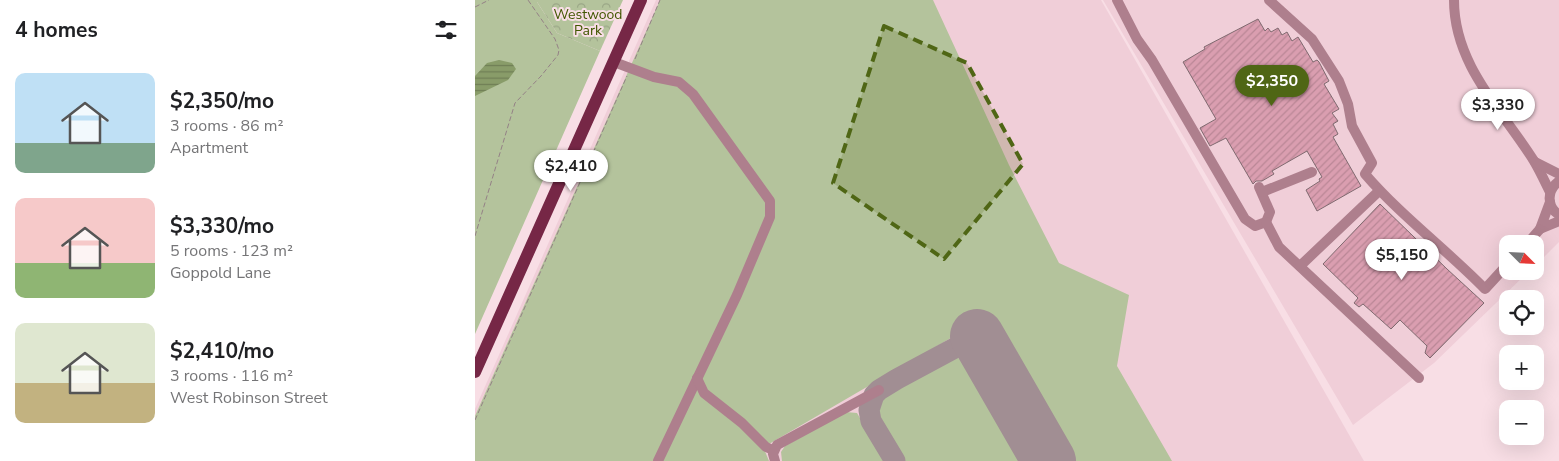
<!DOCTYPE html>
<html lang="en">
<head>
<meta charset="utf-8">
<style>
  :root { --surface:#fff; --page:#f6f6f6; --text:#202124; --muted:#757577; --accent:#4f6615 }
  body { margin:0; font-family:"Nunito Sans",sans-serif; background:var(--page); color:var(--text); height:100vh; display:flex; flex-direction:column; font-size:19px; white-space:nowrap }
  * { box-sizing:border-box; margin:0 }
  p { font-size:16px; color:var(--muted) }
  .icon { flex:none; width:28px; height:28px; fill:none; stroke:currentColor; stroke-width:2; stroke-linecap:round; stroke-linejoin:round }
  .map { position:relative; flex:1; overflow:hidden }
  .details { display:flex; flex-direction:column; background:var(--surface); width:475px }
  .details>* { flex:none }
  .needle { width:32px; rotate:114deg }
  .tools { position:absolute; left:1024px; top:235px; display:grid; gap:10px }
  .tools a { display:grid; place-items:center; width:45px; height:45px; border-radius:10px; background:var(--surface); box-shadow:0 5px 20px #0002; font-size:25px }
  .price { position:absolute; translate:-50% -42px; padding:0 11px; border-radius:18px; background:#fff; color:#222; font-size:16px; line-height:32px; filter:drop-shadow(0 1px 2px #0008) }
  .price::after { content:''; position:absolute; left:50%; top:30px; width:15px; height:11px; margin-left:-8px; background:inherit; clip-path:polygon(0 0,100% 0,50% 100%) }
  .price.selected { background:var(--accent); color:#fff }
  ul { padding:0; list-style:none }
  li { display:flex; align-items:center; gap:15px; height:125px; padding:0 15px }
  li span { display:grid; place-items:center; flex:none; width:140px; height:100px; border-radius:10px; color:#555 }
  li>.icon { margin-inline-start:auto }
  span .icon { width:60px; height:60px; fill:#fffc; stroke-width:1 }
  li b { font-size:21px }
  h2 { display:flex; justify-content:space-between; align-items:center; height:60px; padding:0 15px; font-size:21px }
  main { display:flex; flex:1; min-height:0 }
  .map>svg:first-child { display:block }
</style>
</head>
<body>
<main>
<section class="details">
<h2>4 homes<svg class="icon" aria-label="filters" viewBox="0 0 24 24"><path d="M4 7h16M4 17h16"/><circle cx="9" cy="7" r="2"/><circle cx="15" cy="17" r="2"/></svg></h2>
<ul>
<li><span style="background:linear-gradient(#bfe0f5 70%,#7fa58c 0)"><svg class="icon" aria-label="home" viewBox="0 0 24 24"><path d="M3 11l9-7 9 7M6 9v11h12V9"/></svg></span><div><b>$2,350/mo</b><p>3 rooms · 86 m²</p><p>Apartment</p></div></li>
<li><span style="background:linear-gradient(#f6c9c9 65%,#8fb573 0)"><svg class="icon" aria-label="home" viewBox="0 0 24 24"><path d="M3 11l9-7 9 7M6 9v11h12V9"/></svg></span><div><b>$3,330/mo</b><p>5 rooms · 123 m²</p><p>Goppold Lane</p></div></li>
<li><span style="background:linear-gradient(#dfe7d0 60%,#c2b280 0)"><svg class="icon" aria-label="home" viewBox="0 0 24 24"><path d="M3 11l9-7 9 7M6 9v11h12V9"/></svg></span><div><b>$2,410/mo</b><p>3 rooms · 116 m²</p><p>West Robinson Street</p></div></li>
</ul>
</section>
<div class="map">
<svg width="1084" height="461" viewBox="0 0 1084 461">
  <defs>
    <pattern id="forest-crowns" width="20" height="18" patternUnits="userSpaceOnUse" patternTransform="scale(1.25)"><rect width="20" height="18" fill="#b4c39c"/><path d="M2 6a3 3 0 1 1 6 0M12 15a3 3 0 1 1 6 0" fill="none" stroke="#9aa686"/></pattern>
    <pattern id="water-rules" width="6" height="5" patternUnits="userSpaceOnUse" patternTransform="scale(1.25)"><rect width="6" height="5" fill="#899c69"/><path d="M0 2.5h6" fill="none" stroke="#6f7e55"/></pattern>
    <pattern id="building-hatch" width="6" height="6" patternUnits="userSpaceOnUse" patternTransform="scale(1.25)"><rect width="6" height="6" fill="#da9eb0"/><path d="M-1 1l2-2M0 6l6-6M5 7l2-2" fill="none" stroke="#ba8796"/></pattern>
  </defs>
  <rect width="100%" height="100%" fill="#f8dee5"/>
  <g fill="#f0ced8">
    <polygon points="181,0 626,0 889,461 0,461 0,409"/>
    <polygon points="628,0 1084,0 1084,242 1060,266 1060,244 1032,244 1032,271 1054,271 959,363 878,425"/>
  </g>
  <g fill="#b4c39c">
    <polygon points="0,0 62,0 62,2 82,33 125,51 0,334"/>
    <polygon points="185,0 458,0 534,165 584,263 654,295 642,366 697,461 594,461 509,312 478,331 481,335 294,444 289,449 294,461 0,461 0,416"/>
    <path d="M481,357l16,7 55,97h-124c-7,-12 -27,-40 -26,-53 0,-6 4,-10 8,-13l61,-36z"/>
    <polygon points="371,412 382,413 410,461 307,461 306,452 310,446"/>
  </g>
  <polygon fill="url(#forest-crowns)" points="62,0 148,0 125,51 82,33 62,2"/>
  <polygon fill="url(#water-rules)" points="24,60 37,63 41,69 33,80 0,96 0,76 12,63"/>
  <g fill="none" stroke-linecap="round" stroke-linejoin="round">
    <polyline stroke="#a18e93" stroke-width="21" points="420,461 396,421 394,410 399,395 404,390 422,379 502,336"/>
    <polyline stroke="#a18e93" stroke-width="54" points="502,336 574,461"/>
  </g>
  <g fill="url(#building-hatch)" stroke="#806a70">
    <polygon points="783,19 790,31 793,28 796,32 803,28 807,35 812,32 817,41 823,37 838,62 842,60 844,62 854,81 849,84 864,109 857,113 863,121 858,124 863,134 858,137 886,186 842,211 831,190 845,181 844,179 847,177 832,151 797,171 799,174 787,181 781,181 778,184 751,138 735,146 725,128 741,119 708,62 730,49 729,47"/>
    <polygon points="905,204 972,269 1009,303 955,358 950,353 952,346 925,320 916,329 888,304 884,307 879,303 883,298 848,264"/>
  </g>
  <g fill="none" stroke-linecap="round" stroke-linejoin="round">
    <g stroke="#948186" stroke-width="1" stroke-dasharray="5 2.5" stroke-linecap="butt">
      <polyline points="0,7 14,0"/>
      <polyline points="160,59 185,0"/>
      <polyline points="0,236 40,103 66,76 83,55 84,50 80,39 53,0"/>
      <polyline points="0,420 152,76"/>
    </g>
    <g stroke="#ae7f8d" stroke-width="10">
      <polyline points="642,0 662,39 677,60 770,219 780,226 791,222 795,212 784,187"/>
      <path d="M794,0l43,39 27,42 9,23 4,22 20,37 -7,11c36,42 82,76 120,115l22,-24"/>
      <path d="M979,0c0,65 48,110 80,161 6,10 11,21 16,31"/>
      <polyline points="139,62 179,77 204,82 218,94 295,201 295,217 262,295 183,461"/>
      <polyline points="1060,162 1084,174"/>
      <path d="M1084,181c-12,9 -13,25 0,34"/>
      <polyline points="787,192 837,172"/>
      <polyline points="1075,202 1065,229 1084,221"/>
      <polyline points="791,222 804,247 944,378"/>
      <polyline points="1052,244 1065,229"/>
      <polyline points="825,266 904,191"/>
      <polyline points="222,378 229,393 267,423 291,447 298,450"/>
      <polyline points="300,461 298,454 302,445 404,390"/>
    </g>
    <polyline stroke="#762746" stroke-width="12" points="0,372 166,0"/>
  </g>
  <path fill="#4f6615" fill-opacity="0.2" stroke="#4f6615" stroke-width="4" stroke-dasharray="10 6" stroke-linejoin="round" d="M409,26l83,37 56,101 -79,95 -111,-76z"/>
  <g text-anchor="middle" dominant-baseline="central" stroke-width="4" stroke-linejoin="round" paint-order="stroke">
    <g font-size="14" fill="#415701" stroke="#f8dee5">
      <text x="113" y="14">Westwood<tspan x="113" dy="16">Park</tspan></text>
    </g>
  </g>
</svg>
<div class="tools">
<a><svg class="needle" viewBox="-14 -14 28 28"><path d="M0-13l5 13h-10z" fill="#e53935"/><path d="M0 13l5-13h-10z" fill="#757577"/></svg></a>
<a><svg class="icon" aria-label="locate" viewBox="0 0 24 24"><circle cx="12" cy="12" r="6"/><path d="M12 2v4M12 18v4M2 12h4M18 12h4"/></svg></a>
<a>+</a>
<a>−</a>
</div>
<b class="price selected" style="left:797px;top:107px">$2,350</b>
<b class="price" style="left:1023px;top:131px">$3,330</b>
<b class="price" style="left:96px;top:192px">$2,410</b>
<b class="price" style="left:927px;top:281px">$5,150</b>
</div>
</main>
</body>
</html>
